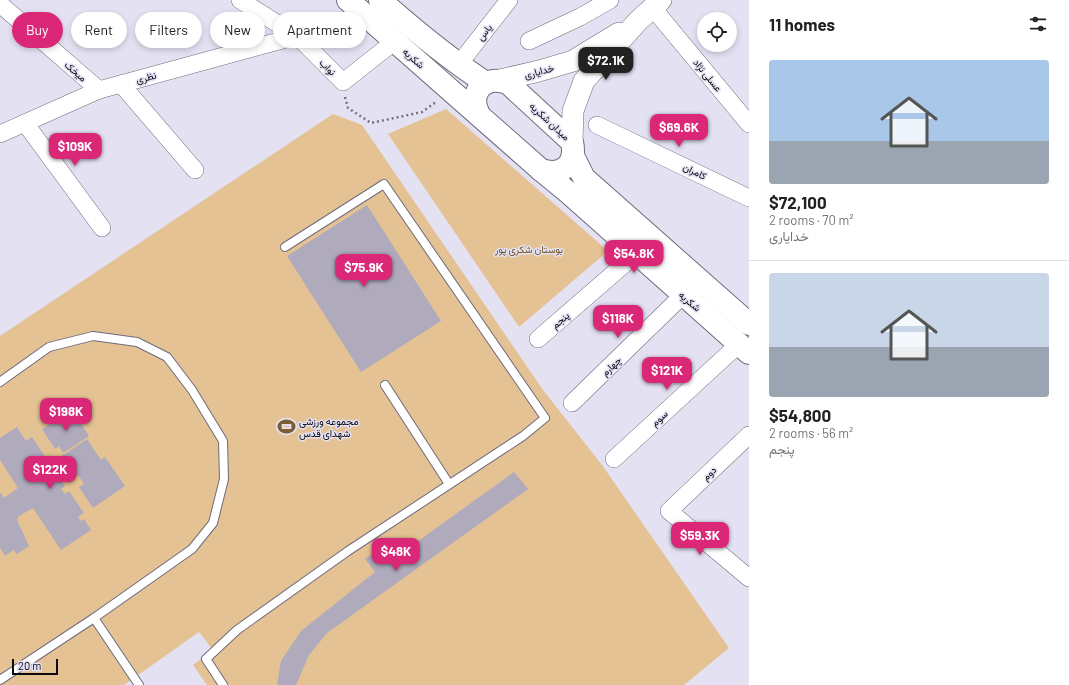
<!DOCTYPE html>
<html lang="en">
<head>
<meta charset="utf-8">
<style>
  :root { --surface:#fff; --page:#f6f6f6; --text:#202124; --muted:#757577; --line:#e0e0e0; --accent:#db2777 }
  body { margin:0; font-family:Barlow,Vazirmatn,sans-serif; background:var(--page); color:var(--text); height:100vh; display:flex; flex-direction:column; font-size:15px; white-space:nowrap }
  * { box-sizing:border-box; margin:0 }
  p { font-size:13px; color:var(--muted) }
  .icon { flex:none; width:22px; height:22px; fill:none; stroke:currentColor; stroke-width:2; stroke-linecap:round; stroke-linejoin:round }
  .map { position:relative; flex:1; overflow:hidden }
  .drawer { display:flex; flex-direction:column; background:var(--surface); width:320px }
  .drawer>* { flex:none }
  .top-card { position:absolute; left:12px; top:12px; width:380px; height:36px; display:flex; gap:8px }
  .tools { position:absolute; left:697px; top:12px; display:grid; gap:8px }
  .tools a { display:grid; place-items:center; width:40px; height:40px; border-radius:50%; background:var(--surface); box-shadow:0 2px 6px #0003; font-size:20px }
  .scale { position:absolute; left:12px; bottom:10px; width:46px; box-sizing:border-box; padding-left:4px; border:2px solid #0b0a10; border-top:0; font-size:11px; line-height:14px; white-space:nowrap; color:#0b0a10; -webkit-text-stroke:3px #e4e1f3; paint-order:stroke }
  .price { position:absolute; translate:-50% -34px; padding:0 9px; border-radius:8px; background:var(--accent); color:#fff; font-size:13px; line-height:26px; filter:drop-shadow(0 1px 2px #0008) }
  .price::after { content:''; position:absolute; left:50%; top:24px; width:12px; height:9px; margin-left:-6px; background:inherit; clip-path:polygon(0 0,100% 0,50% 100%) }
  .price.selected { background:#222; color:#fff }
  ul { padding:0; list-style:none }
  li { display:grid; align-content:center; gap:8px; height:212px; padding:0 20px }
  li+li { border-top:1px solid var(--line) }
  li span { display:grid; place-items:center; height:124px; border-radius:4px; color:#555 }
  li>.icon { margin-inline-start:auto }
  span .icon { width:72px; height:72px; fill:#fffc; stroke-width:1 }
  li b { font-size:17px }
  h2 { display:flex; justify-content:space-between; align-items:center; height:48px; padding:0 20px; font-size:17px }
  .tag { padding:0 14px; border-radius:18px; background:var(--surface); box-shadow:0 2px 6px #0003; font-size:14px; line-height:36px }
  .tag.selected { background:var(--accent); color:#fff }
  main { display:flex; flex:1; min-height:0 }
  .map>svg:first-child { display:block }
</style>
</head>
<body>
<main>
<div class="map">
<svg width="749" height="685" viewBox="0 0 749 685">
  <rect width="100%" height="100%" fill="#e4e1f3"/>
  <g fill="#e4c293">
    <polygon points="446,109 608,251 519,327 388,134"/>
    <polygon points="333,114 362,125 543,390 602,465 729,648 684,685 207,685 193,665 213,650 199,632 124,685 0,685 0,336"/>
  </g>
  <g fill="#afabbd">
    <polygon points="367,205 441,321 361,372 287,256"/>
    <polygon points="72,410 89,436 63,453 59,446 55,449 42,429"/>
    <polygon points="17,427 26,441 32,437 46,458 42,460 46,465 49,463 50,464 87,439 101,460 105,457 125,486 93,508 79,487 84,484 78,475 92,466 75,477 67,466 66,467 71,475 61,481 65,486 61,489 65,494 69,491 84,513 78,517 81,521 84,519 91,530 61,550 33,508 19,516 17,520 29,546 17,554 13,550 5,556 0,548 0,492 4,498 18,488 0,460 0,438"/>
    <polygon points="514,472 528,489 327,633 309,655 296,685 277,685 281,661 301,631 375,572 365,559 392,539 403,552"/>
  </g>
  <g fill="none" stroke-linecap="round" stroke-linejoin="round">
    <defs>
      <g id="service">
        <polyline points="0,382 49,347 93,336 137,342 167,357 192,390 223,441 224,479 213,523 192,549 94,618 0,680"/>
        <polyline points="385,385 449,484"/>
        <polyline points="94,618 139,685"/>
        <polyline points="223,685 206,659 237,630 348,551 523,436 545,418 384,184 285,247"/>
      </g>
      <g id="minor">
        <polyline points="240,0 297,36 343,82 395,41"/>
        <polyline points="0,4 99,90"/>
        <polyline points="652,7 749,124"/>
        <polyline points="529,41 580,17 610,0"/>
        <polyline points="459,64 509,0"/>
        <polyline points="121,84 195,170"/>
        <polyline points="25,123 102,228"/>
        <polyline points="597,125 749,198"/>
        <polyline points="0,134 99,90 297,36"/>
        <polyline points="538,339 636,254"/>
        <polyline points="572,403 683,295"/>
        <polyline points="749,435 669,511 749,578"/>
        <polyline points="614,459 739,344"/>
      </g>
      <g id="tertiary">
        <polyline points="500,80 539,71 573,61 619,33"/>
        <polyline points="572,142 573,111 584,81 638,21 661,0"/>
      </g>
      <g id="secondary">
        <path d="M348,0l193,170c21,7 36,-6 31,-28l-64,-59c-25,-9 -41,11 -28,33"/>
        <path d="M380,0c33,29 69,59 106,83"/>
        <polyline points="573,156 584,178 749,324"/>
        <polyline points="541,170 569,193 749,353"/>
      </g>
    </defs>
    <use href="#service" stroke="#6e6b7c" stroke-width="10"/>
    <use href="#minor" stroke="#6e6b7c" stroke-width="18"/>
    <use href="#tertiary" stroke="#6e6b7c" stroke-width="22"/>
    <use href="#secondary" stroke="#6e6b7c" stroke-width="24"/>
    <polyline stroke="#74727e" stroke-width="2.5" stroke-dasharray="2 3" stroke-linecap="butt" points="345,97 348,108 371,123 422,112 436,102"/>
    <use href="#service" stroke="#fff" stroke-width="8"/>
    <use href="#minor" stroke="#fff" stroke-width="17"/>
    <use href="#tertiary" stroke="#fff" stroke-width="21"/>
    <use href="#secondary" stroke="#fff" stroke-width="22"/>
  </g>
  <defs>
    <symbol id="stadium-bare" viewBox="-9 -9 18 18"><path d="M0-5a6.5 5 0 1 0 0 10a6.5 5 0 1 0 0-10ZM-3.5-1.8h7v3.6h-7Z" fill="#7a5d31" stroke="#e4e1f3" stroke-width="2.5" paint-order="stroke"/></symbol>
  </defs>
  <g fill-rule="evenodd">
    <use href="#stadium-bare" x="274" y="414" width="25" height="25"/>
  </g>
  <g text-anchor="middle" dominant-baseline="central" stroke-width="3" stroke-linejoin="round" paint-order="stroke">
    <g font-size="10" fill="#0b0a10" stroke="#e4e1f3">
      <text transform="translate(484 32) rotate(-52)">یاس</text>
      <text transform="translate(414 58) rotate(42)">شکریه</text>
      <text transform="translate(328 67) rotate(45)">نواب</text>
      <text transform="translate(76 71) rotate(41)">میخک</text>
      <text transform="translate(539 71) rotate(-15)">خدایاری</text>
      <text transform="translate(708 75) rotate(51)">عسلی نژاد</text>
      <text transform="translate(146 77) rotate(-15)">نظری</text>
      <text transform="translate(550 121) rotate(43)">میدان شکریه</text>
      <text transform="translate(695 171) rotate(26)">کامران</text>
      <text transform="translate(690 301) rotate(41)">شکریه</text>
      <text transform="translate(560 320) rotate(-41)">پنجم</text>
      <text transform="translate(611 366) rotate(-44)">چهارم</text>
      <text transform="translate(659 418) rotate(-43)">سوم</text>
      <text transform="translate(709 473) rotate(-44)">دوم</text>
    </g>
    <g font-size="10" fill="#6f5123" stroke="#e4e1f3">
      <text x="529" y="249">بوستان شکری پور</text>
    </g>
    <g font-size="10" fill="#0b0a10" stroke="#e4e1f3" text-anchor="start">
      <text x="299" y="421">مجموعه ورزشی<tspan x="299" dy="12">شهدای قدس</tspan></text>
    </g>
  </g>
</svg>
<div class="tools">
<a><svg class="icon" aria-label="locate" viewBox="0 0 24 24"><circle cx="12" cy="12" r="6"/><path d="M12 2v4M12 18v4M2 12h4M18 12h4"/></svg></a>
</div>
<div class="scale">20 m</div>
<b class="price selected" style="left:606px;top:81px">$72.1K</b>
<b class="price" style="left:679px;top:148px">$69.6K</b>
<b class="price" style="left:75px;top:167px">$109K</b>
<b class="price" style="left:634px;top:274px">$54.8K</b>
<b class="price" style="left:364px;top:288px">$75.9K</b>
<b class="price" style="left:618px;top:339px">$118K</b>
<b class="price" style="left:667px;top:391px">$121K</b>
<b class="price" style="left:66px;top:432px">$198K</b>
<b class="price" style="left:50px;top:490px">$122K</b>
<b class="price" style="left:700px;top:556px">$59.3K</b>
<b class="price" style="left:396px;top:572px">$48K</b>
<div class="top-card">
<a class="tag selected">Buy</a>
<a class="tag">Rent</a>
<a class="tag">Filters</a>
<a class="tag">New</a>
<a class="tag">Apartment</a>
</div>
</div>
<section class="drawer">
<h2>11 homes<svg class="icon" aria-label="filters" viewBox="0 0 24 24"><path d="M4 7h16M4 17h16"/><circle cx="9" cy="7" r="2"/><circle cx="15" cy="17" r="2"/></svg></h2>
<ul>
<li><span style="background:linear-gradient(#a9c7e8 65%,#9aa5b1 0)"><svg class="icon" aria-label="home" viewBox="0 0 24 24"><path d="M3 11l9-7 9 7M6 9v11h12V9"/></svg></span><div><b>$72,100</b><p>2 rooms · 70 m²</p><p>خدایاری</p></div></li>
<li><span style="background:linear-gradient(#c9d6e8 60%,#9aa5b1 0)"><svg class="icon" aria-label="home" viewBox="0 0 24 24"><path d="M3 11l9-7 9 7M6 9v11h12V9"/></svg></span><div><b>$54,800</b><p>2 rooms · 56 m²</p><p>پنجم</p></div></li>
</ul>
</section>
</main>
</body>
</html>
